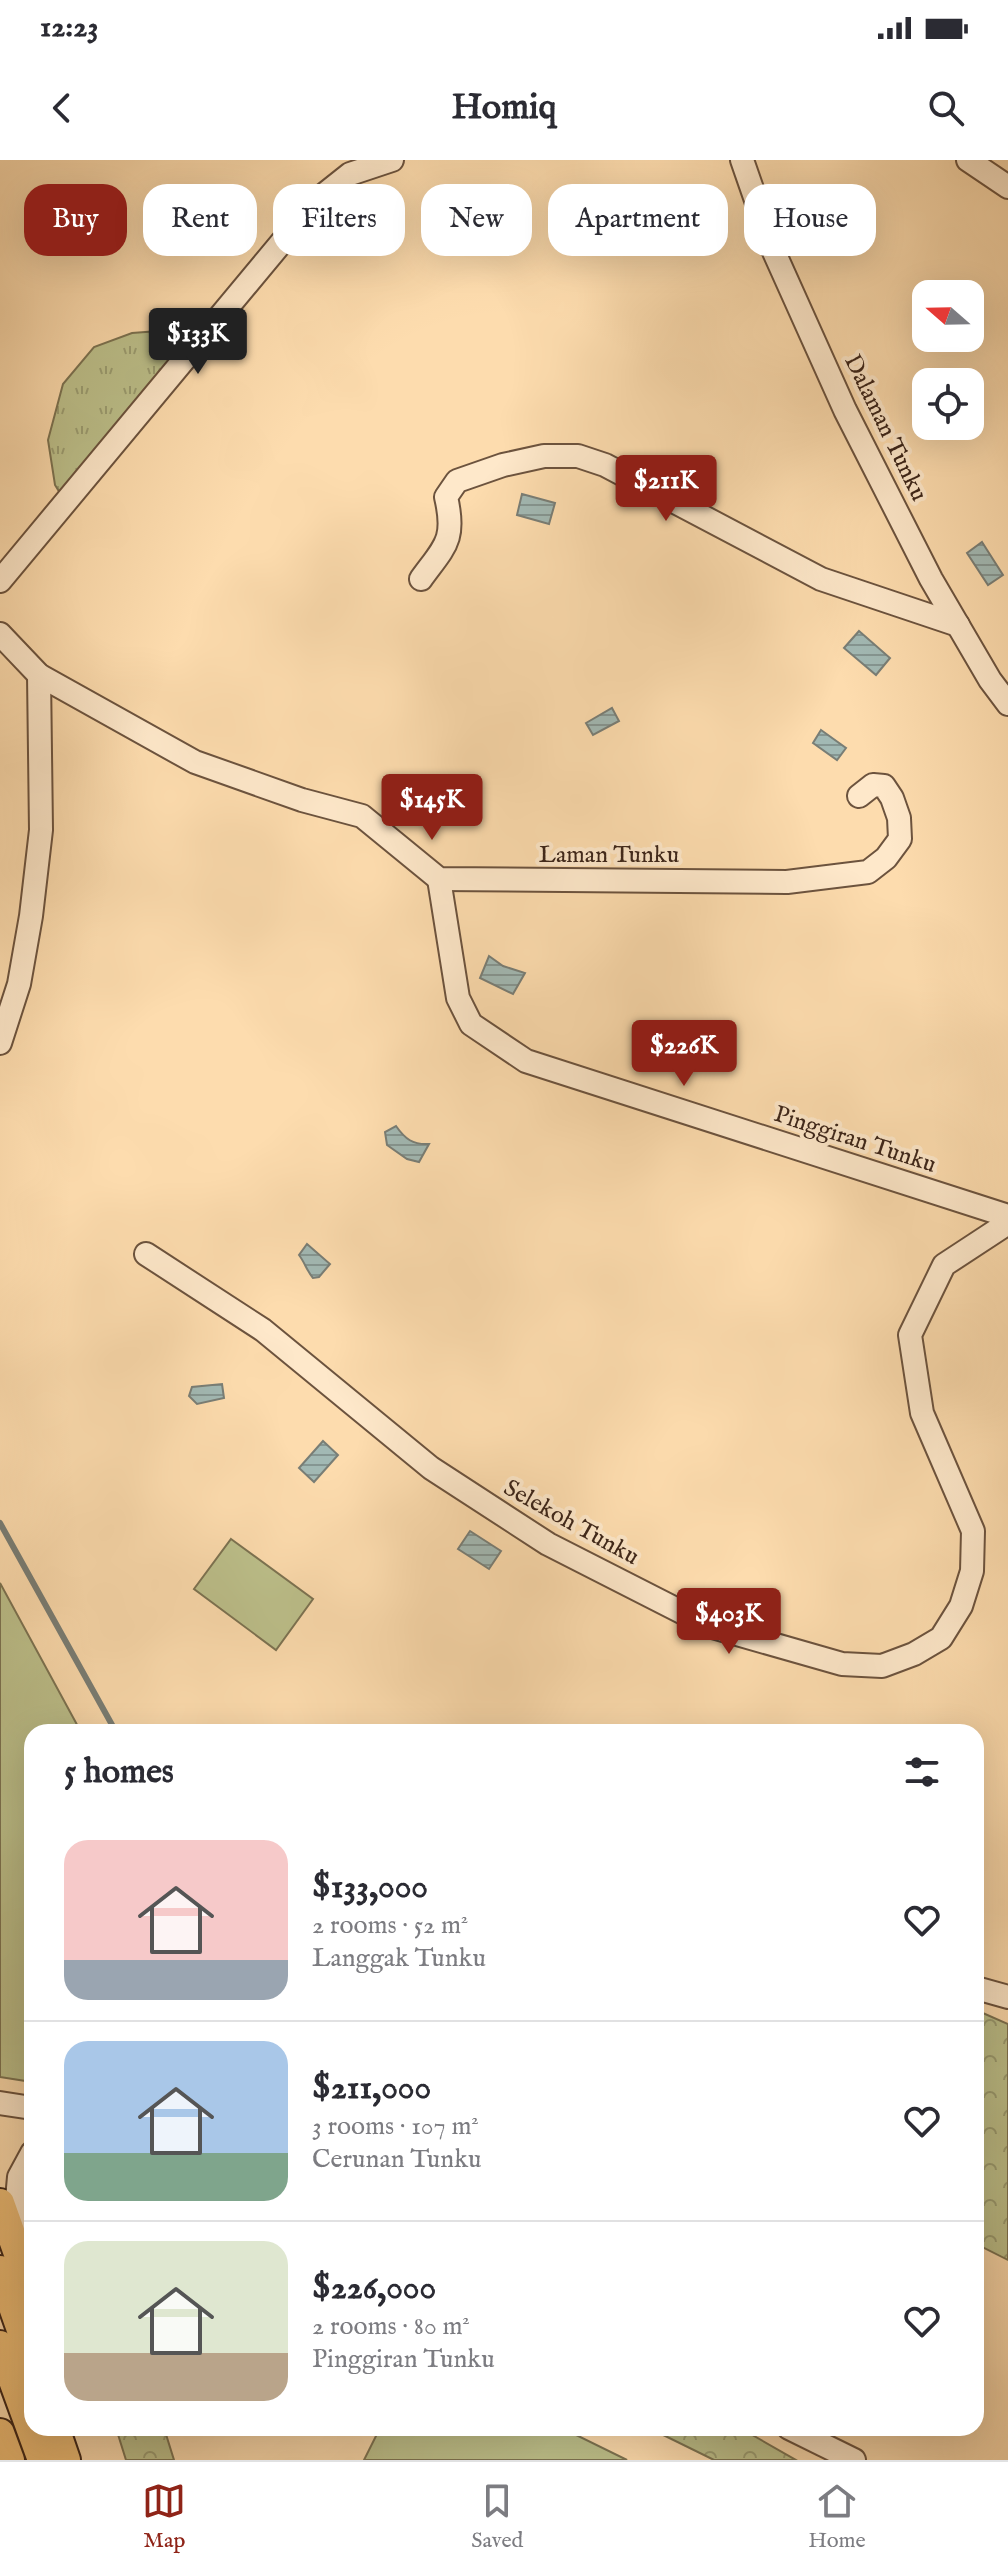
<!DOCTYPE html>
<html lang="en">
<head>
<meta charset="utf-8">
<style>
  :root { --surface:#fff; --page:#f7f7f7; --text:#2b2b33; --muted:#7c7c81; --line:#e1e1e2; --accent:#8f2418 }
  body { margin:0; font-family:"IM FELL English",serif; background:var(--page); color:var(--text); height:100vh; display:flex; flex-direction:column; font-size:30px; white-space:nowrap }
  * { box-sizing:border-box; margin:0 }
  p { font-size:26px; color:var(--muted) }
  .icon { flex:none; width:44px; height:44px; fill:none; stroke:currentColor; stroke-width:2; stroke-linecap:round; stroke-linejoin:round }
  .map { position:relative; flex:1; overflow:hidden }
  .panel { position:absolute; left:24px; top:1564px; width:960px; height:712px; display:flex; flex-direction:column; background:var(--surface); border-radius:24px; box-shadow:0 8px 32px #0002 }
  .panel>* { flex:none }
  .top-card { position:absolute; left:24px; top:24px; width:960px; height:72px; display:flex; gap:16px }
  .needle { width:52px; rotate:290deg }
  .controls { position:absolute; left:912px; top:120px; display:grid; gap:16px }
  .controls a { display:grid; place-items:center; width:72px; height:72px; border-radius:16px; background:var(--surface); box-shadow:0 8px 32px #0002; font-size:40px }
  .price { position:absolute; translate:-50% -68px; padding:0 18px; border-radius:8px; background:var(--accent); color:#fff; font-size:26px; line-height:52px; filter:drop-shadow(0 2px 4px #0008) }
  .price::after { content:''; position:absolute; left:50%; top:48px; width:24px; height:18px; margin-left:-12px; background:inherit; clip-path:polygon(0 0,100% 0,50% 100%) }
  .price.active { background:#222; color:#fff }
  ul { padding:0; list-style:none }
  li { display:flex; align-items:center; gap:24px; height:200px; padding:0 40px }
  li+li { border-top:2px solid var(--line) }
  li span { display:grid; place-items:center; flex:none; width:224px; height:160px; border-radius:24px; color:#555 }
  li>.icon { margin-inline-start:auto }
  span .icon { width:96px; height:96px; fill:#fffc; stroke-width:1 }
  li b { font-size:34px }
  h2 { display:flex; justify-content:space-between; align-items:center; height:96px; padding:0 40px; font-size:34px }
  .chip { padding:0 28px; border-radius:24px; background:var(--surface); box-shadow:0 8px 32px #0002; font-size:28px; line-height:72px }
  .chip.active { background:var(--accent); color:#fff }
  .status { display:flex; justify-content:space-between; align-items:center; height:56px; padding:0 40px; background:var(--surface); direction:ltr }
  .status svg { height:22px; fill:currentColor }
  header { display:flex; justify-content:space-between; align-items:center; height:104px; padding:0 40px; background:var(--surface); font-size:36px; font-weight:700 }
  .dock { display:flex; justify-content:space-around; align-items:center; height:112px; border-top:2px solid var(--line); background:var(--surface); font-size:22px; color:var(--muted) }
  .dock a { display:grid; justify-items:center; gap:4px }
  .dock .active { color:var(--accent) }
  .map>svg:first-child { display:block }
</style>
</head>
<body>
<div class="status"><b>12:23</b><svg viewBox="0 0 49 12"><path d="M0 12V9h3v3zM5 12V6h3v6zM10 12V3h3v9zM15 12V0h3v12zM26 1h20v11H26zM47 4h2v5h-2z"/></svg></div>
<header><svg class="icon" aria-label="back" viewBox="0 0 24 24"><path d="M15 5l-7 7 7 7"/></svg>Homiq<svg class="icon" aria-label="search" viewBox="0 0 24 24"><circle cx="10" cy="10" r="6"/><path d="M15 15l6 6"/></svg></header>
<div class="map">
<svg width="1008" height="2300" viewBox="0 0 1008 2300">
  <defs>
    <pattern id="forest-crowns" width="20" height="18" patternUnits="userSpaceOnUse" patternTransform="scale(2)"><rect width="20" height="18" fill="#bdc18c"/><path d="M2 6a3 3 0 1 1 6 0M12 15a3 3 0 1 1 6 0" fill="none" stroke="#9b9d72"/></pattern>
    <pattern id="park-tufts" width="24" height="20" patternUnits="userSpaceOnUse" patternTransform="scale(2)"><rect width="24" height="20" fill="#bdc18c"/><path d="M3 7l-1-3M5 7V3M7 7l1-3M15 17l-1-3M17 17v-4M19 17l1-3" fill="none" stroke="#9b9d72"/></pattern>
    <pattern id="water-rules" width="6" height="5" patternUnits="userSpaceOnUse" patternTransform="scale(2)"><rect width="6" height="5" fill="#a2b9b4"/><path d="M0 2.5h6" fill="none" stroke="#859692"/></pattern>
  </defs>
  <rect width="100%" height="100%" fill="#fddcae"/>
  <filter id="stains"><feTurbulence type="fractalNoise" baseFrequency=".0025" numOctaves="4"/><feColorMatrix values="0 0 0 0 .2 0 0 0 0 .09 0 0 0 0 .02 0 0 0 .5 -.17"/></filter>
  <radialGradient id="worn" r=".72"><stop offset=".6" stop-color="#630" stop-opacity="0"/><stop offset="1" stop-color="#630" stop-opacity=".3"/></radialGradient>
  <g fill="#bdc18c" stroke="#7c7352" stroke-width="2">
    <polygon points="231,1379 313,1439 276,1490 194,1429"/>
    <polygon points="0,1423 81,1572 32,1572 32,1922 0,1917"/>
    <polygon points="380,2268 562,2268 627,2300 364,2300"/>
  </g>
  <g fill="url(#forest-crowns)" stroke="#7c7352" stroke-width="2">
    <polygon points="976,1850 1008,1864 1008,2100 976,2084"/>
    <polygon points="116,2268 164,2268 174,2300 126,2300"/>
    <polygon points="649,2268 740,2268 796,2300 714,2300"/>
  </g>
  <polygon fill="url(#park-tufts)" stroke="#7c7352" stroke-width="2" points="187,160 196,169 63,338 55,325 48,280 63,224 94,187 132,173 172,170"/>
  <g fill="url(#water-rules)" stroke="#797e76" stroke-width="2">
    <polygon points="522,334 555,343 549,364 517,355"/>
    <polygon points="982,382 1003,415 988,425 967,393"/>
    <polygon points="859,471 890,498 876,515 844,488"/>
    <polygon points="612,548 619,561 593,575 586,563"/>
    <polygon points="821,570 846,588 837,600 813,583"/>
    <polygon points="489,796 503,806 525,813 513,834 480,818"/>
    <path d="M396,966c9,13 17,19 33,18l-10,18 -12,-3 -20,-14 -2,-13z"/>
    <path d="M307,1084l23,20 -11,13 -6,1c-6,-7 -8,-15 -14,-23z"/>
    <polygon points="222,1224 224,1238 197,1244 189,1236 192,1227"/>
    <polygon points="323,1281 338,1295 314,1322 299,1308"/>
    <polygon points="470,1371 501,1391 489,1409 458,1389"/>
  </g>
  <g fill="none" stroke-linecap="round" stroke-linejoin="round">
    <polyline stroke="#797e76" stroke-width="6" points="0,1363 116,1572"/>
    <defs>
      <g id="minor">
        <polyline points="742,0 774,92 845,250 931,419 990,520 1008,544"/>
        <polyline points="968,0 1008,27"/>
        <path d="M421,419c24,-33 35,-39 25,-82l11,-16 46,-16 41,-9h34l27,9 216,114 137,46"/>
        <polyline points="0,421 316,41 350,14 392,0"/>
        <polyline points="0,474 39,515 195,602 302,640 362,656 439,719 787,722 868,712 886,698 900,679 899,658 892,638 884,626 873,625 859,636"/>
        <polyline points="439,719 458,838 471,864 526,901 1008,1056"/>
        <polyline points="0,883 19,824 31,756 41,670 39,515"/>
        <polyline points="146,1094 263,1170 431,1308 548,1384 709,1466 842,1504 882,1506 914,1494 941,1478 961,1446 972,1411 973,1371 922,1253 910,1175 944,1105 1008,1063"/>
        <polyline points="976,1828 1008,1837"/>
        <polyline points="0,1943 32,1948"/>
        <polyline points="14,2072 19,2017 32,1993"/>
        <polyline points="789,2268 854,2300"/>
      </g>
      <g id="major">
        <polyline points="0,2043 32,2133"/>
        <polyline points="0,2110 32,2201"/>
        <polyline points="0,2185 42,2300"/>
        <polyline points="55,2268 66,2300"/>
        <polyline points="0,2273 10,2300"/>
      </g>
    </defs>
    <use href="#minor" stroke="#6c533e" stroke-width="26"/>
    <use href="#major" stroke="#3c2519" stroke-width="32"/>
    <use href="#minor" stroke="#fee8ca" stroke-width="22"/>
    <use href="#major" stroke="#eebe77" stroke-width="28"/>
  </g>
  <g text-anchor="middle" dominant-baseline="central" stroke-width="8" stroke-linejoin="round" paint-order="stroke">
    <g font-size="24" fill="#3c2519" stroke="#fee8ca">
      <text transform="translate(885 268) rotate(64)">Dalaman Tunku</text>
      <text x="609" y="695">Laman Tunku</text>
      <text transform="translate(855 980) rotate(18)">Pinggiran Tunku</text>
      <text transform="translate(571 1363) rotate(29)">Selekoh Tunku</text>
    </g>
  </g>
  <rect width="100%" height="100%" filter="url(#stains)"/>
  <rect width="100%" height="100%" fill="url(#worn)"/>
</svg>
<div class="controls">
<a><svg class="needle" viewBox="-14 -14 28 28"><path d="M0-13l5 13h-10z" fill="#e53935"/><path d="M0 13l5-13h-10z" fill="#7c7c81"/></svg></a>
<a><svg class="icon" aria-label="locate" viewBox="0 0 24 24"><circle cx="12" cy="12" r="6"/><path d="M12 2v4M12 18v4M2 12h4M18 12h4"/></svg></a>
</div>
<b class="price active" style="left:198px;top:216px">$133K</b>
<b class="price" style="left:666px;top:363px">$211K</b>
<b class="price" style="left:432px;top:682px">$145K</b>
<b class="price" style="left:684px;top:928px">$226K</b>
<b class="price" style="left:729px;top:1496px">$403K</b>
<div class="top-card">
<a class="chip active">Buy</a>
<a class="chip">Rent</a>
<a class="chip">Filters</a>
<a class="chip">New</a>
<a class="chip">Apartment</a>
<a class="chip">House</a>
</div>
<section class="panel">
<h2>5 homes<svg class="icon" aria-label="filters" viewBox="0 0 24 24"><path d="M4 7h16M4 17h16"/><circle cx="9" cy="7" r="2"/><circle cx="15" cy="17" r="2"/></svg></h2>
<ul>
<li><span style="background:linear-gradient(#f6c9c9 75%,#9aa5b1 0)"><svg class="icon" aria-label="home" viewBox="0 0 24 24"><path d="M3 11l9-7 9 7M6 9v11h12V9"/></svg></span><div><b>$133,000</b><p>2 rooms · 52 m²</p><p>Langgak Tunku</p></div><svg class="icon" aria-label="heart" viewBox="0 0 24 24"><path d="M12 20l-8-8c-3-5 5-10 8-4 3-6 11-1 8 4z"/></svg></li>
<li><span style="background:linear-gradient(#a9c7e8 70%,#7fa58c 0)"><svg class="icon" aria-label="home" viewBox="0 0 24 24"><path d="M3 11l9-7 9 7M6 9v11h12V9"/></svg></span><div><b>$211,000</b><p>3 rooms · 107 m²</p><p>Cerunan Tunku</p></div><svg class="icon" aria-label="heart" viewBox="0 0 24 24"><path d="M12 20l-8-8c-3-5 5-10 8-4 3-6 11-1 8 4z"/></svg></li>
<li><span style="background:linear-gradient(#dfe7d0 70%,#b9a48a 0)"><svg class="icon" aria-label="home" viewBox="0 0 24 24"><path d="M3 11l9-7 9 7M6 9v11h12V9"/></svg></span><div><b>$226,000</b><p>2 rooms · 80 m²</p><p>Pinggiran Tunku</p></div><svg class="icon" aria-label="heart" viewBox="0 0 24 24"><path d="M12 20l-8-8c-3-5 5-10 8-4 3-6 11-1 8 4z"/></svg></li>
</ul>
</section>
</div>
<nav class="dock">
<a class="active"><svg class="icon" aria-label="map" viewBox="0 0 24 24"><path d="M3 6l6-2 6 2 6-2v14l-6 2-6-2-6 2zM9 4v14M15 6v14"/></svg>Map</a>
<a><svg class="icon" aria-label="saved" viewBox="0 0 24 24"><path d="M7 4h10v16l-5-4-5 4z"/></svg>Saved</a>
<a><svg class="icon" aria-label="home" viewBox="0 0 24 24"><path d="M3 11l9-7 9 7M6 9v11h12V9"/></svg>Home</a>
</nav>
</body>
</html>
